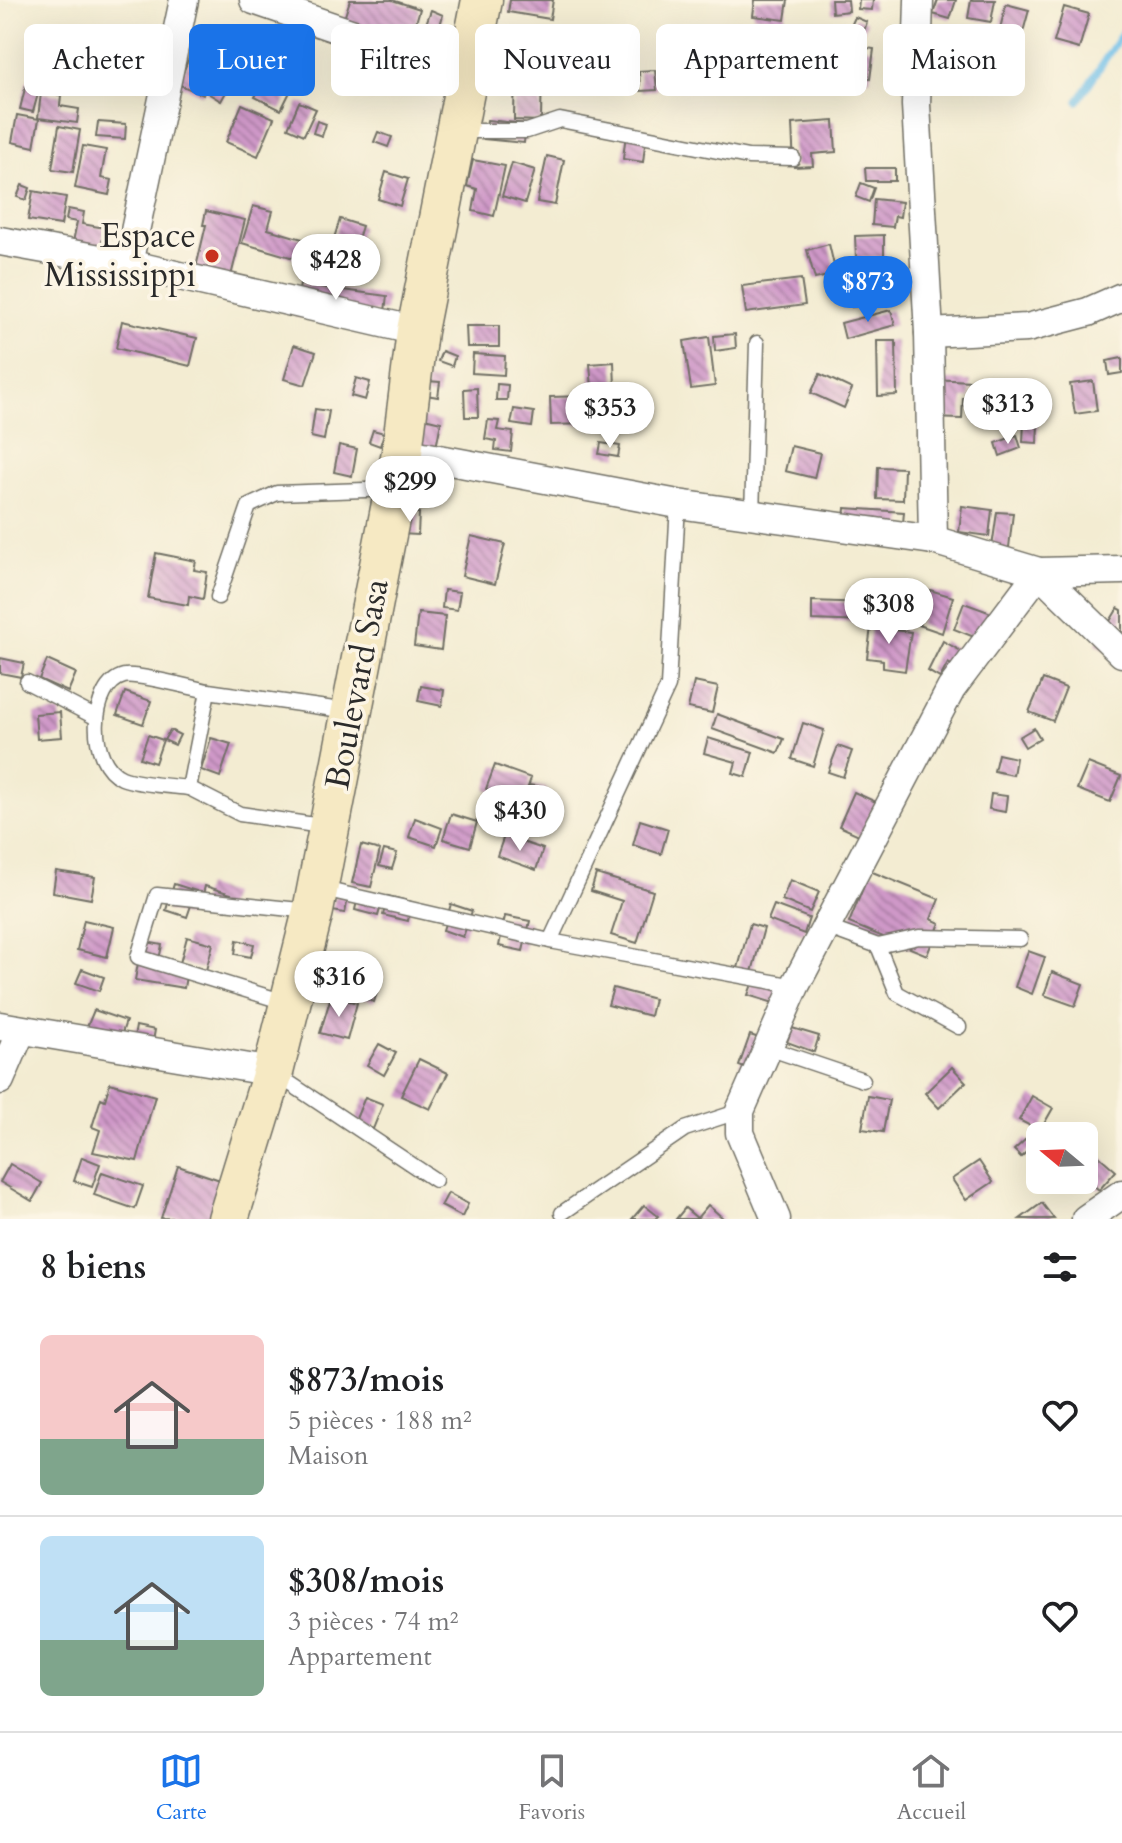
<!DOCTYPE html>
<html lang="fr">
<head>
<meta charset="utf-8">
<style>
  :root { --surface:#fff; --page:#f6f6f6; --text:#202124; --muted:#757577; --line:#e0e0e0; --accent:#1a73e8 }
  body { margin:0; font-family:Cardo,serif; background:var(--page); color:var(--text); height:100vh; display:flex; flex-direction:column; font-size:30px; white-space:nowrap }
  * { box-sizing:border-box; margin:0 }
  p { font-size:26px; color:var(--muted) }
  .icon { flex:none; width:44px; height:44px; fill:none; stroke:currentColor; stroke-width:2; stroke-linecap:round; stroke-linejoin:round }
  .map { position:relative; height:1219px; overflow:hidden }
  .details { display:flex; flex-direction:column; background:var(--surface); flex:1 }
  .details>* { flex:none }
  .hud { position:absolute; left:24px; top:24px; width:1074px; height:72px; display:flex; gap:16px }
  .needle { width:52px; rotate:289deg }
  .buttons { position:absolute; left:1026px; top:1122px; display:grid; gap:16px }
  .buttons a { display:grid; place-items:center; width:72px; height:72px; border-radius:12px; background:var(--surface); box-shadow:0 8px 32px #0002; font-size:40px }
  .price { position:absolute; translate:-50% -68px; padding:0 18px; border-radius:28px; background:#fff; color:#222; font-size:26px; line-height:52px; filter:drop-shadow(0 2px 4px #0008) }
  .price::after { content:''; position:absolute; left:50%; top:48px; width:24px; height:18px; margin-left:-12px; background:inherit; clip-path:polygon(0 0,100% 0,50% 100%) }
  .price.current { background:var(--accent); color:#fff }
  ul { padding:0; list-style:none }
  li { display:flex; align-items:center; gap:24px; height:200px; padding:0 40px }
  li+li { border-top:2px solid var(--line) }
  li span { display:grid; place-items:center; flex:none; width:224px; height:160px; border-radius:12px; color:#555 }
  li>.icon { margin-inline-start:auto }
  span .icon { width:96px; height:96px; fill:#fffc; stroke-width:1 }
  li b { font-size:34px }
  h2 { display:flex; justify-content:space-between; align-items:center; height:96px; padding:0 40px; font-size:34px }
  .pill { padding:0 28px; border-radius:12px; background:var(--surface); box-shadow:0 8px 32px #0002; font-size:28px; line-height:72px }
  .pill.current { background:var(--accent); color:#fff }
  .menu { display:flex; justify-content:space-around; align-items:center; height:112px; border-top:2px solid var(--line); background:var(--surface); font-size:22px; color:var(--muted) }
  .menu a { display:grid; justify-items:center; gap:4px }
  .menu .current { color:var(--accent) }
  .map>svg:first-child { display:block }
</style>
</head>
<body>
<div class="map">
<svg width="1122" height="1219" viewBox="0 0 1122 1219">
  <defs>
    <pattern id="building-back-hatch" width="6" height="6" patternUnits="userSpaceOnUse" patternTransform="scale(2)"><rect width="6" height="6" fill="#cf98c8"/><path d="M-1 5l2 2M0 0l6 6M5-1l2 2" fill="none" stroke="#a87ca3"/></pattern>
  </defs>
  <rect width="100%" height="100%" fill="#fcf5e5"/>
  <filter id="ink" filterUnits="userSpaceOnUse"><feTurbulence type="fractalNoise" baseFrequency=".0125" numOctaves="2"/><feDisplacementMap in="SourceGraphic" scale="16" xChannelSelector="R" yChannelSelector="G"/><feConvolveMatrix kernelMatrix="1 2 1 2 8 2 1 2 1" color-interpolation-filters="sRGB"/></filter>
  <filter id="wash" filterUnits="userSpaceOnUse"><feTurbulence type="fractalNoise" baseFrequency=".006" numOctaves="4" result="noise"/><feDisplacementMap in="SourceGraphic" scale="32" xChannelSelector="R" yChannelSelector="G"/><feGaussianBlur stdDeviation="1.8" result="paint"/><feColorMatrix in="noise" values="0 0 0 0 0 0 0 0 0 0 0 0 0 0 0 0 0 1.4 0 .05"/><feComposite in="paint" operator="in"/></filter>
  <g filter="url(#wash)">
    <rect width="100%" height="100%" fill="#f3ecd2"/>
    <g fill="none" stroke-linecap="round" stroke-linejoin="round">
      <polyline stroke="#6ebfe9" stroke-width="7" points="1078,101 1122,33"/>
    </g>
    <g id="blocks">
      <g fill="url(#building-back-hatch)">
        <polygon points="350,0 392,0 420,9 409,46 342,25"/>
        <polygon points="510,0 553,0 550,19 508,12"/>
        <polygon points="755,0 788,0 785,20 753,16"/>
        <polygon points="831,0 848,0 849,11 832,13"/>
        <polygon points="859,0 873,0 872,10 858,9"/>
        <polygon points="938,0 956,0 950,19 933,14"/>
        <polygon points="971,0 995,0 991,22 968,18"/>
        <polygon points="1006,4 1029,10 1020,43 998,37"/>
        <polygon points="1064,7 1089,14 1079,49 1054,42"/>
        <polygon points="431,10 443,15 439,29 426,24"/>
        <polygon points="855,17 867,22 864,31 851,26"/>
        <polygon points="88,33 101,38 92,62 79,57"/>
        <polygon points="848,45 874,49 870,79 844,75"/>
        <polygon points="190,56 214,66 203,95 178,84"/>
        <polygon points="223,60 239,69 221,101 206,92"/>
        <polygon points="515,61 542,62 541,121 514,120"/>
        <polygon points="685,63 720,64 719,79 684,78"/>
        <polygon points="655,70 657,90 640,91 639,71"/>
        <polygon points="264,79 290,92 281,110 255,97"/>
        <polygon points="27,80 41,83 33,112 20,109"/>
        <polygon points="41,93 61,95 60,106 79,109 77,123 38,118"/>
        <polygon points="299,102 316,109 304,135 288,128"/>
        <polygon points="242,104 274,118 258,156 226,142"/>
        <polygon points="17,115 39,119 34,147 12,142"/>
        <polygon points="487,120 526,124 524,143 484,139"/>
        <polygon points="317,121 326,124 322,136 313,133"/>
        <polygon points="834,121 836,152 812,154 813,166 794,167 792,124"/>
        <polygon points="98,122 126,124 125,139 96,137"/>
        <polygon points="59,126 80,130 73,172 52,169"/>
        <polygon points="378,132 392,137 388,147 374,142"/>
        <polygon points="626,133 646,136 643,162 623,159"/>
        <polygon points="83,146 106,150 101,178 112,180 109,195 75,188"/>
        <polygon points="547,156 564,160 555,205 537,202"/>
        <polygon points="473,160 505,166 494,216 473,211 477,189 467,186"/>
        <polygon points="512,163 535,170 525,203 502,196"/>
        <polygon points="865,168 895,168 895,181 866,181"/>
        <polygon points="386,172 408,179 400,206 378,199"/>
        <polygon points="861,183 874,188 869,202 856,197"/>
        <polygon points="22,185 30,188 26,200 17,197"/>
        <polygon points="33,191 66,197 61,225 28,220"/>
        <polygon points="874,199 902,202 900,217 895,216 893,227 872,225"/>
        <polygon points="253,206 273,211 268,229 316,243 311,263 242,243"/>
        <polygon points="68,209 84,212 82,224 105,228 99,257 71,252 77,222 66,220"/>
        <polygon points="206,211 245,220 229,284 194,276 206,225 203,225"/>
        <polygon points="340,219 362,226 352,258 330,251"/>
        <polygon points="884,235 884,257 856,258 855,236"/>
        <polygon points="829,244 836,274 815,279 807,250"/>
        <polygon points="801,279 805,305 746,313 742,286"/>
        <polygon points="300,284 387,296 385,311 295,317"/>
        <polygon points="875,285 879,301 852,307 849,291"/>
        <polygon points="891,310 895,325 845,339 841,323"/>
        <polygon points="122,321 197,338 190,366 116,348"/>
        <polygon points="466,326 499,326 499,347 467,347"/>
        <polygon points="735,334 736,348 715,351 714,336"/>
        <polygon points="709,337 715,386 691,389 684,341"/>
        <polygon points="877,341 896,341 897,395 878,396"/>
        <polygon points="294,345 316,352 305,385 284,379"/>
        <polygon points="442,351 455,356 452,366 438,361"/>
        <polygon points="473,354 505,356 504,375 472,373"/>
        <polygon points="1122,358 1122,373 1109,375 1107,361"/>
        <polygon points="614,362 615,386 592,388 590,364"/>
        <polygon points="820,374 852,389 844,408 811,393"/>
        <polygon points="356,378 370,382 365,400 351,396"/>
        <polygon points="932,379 971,381 970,398 963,398 962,419 930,418"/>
        <polygon points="427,381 440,382 438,397 426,395"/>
        <polygon points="1093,381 1097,411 1075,414 1070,384"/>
        <polygon points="497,384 508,385 507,400 496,400"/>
        <polygon points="477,388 478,417 465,417 464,389"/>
        <polygon points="586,396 586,424 551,425 550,397"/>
        <polygon points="315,409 329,411 324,440 311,437"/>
        <polygon points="514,409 534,412 532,427 511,424"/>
        <polygon points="420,417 441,422 435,453 414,449"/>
        <polygon points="488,420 499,421 497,430 513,432 511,452 495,450 496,441 485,439"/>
        <polygon points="1024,423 1038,425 1037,443 1023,442"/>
        <polygon points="373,430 384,433 380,446 369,442"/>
        <polygon points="1017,435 1021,448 1000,456 996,443"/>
        <polygon points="601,443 620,446 618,457 599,454"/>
        <polygon points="339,445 357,449 352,476 334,472"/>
        <polygon points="791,446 820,453 814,478 785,471"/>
        <polygon points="878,467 904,468 903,500 877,499"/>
        <polygon points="962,506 992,510 989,536 959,532"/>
        <polygon points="845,508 904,512 902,534 843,531"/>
        <polygon points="403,512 419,513 418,535 401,534"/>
        <polygon points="997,512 1013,513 1008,556 991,554"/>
        <polygon points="471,536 505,544 495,584 462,576"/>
        <polygon points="156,553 196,561 194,570 207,572 203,599 189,596 188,605 148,598"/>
        <polygon points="444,590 460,592 457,610 442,608"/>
        <polygon points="930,590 953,597 942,633 919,625"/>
        <polygon points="812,601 866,603 865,622 812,620"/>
        <polygon points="964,603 994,614 984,641 954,629"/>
        <polygon points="1118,608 1122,610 1122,659 1096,644"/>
        <polygon points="418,613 445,616 441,650 414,646"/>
        <polygon points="872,619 885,621 884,629 911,632 905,671 883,668 883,660 867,658"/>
        <polygon points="943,641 968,655 961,670 948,663 940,678 928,671"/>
        <polygon points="0,658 24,663 21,677 0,673"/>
        <polygon points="47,660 76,673 68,692 39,679"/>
        <polygon points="1043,679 1066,688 1053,721 1029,712"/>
        <polygon points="694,682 718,687 712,713 688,708"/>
        <polygon points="421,686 444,690 442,706 418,701"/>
        <polygon points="125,692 151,701 143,724 117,715"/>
        <polygon points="60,712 62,737 37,739 35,714"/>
        <polygon points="717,714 784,739 778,753 712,729"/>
        <polygon points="803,723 824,730 813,766 792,759"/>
        <polygon points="1034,728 1040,738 1025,747 1019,737"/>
        <polygon points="170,730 180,735 175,745 164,740"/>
        <polygon points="148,735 163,740 155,763 140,758"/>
        <polygon points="211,738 231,744 220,777 201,770"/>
        <polygon points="708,738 753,752 746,777 733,773 736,762 704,753"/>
        <polygon points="838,746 852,751 843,777 828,772"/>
        <polygon points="998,754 1016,758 1013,775 994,771"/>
        <polygon points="1088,763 1121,776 1110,802 1077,789"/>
        <polygon points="495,765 531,778 523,802 486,789"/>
        <polygon points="529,785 547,788 545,804 526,801"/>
        <polygon points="854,792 876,802 861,836 839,826"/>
        <polygon points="991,794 1007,796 1005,812 989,809"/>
        <polygon points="451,814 477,822 470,847 443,839"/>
        <polygon points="415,818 442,828 436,846 409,837"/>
        <polygon points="640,820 668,829 661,854 633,845"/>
        <polygon points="504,836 543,849 536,870 497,856"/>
        <polygon points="361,845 380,850 371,887 352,883"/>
        <polygon points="384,850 397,853 392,869 379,866"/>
        <polygon points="56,871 95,877 91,899 53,892"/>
        <polygon points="870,871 939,899 931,919 940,923 927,955 849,923"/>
        <polygon points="596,874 653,891 637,943 611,935 622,901 591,891"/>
        <polygon points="790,880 819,892 810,912 782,900"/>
        <polygon points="174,884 196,891 187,917 166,910"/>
        <polygon points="205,886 231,894 226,910 201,902"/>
        <polygon points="335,896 348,898 345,913 332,911"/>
        <polygon points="358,896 382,902 378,916 355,910"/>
        <polygon points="388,896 412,902 408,921 383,915"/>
        <polygon points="451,904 472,911 463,937 443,930"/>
        <polygon points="774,905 809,918 804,934 768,920"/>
        <polygon points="505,916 530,921 523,951 499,946"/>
        <polygon points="84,920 114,927 107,957 77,950"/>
        <polygon points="750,924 764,928 749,983 735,979"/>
        <polygon points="187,937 213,944 206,970 180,963"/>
        <polygon points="237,940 254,944 251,957 235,954"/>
        <polygon points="142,941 162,945 158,965 187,970 184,988 135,980"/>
        <polygon points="1028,951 1045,957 1032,994 1015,987"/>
        <polygon points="357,966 383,973 374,1002 349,994"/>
        <polygon points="82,969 104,977 99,991 76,983"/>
        <polygon points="1052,972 1083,984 1075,1006 1044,995"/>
        <polygon points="754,979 785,989 780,1005 748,995"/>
        <polygon points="613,988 654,999 650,1016 608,1005"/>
        <polygon points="339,998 357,1003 347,1040 320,1033 330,1000 338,1002"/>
        <polygon points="94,1010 126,1021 120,1039 87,1027"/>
        <polygon points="136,1026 155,1030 153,1041 134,1038"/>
        <polygon points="792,1028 819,1036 814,1052 787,1042"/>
        <polygon points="750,1035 765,1040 755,1072 739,1066"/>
        <polygon points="379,1044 396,1053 384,1075 367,1065"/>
        <polygon points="419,1059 448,1073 430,1109 401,1096"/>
        <polygon points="952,1067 966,1082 939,1108 925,1093"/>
        <polygon points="110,1083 155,1096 137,1161 93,1152 100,1130 92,1127 101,1098 105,1100"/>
        <polygon points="868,1096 889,1100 883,1132 862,1129"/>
        <polygon points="1032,1096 1053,1108 1040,1131 1019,1120"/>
        <polygon points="365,1097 383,1104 373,1129 355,1121"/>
        <polygon points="1026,1139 1033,1146 1021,1157 1014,1150"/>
        <polygon points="1084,1143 1116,1171 1099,1190 1084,1177"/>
        <polygon points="82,1157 100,1164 92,1187 74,1181"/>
        <polygon points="979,1161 993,1182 966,1200 952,1179"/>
        <polygon points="10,1164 42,1183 32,1201 0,1182"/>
        <polygon points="178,1166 223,1181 211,1219 161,1218"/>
        <polygon points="102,1172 143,1186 135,1209 94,1195"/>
        <polygon points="448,1193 468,1204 462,1217 441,1206"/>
        <polygon points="1042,1203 1054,1219 1020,1219"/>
        <polygon points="644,1205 658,1216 655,1219 632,1219"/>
        <polygon points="708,1205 724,1219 676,1219 685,1208 697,1218"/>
      </g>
    </g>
  </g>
  <g filter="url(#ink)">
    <use href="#blocks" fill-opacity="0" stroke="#716f65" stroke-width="2"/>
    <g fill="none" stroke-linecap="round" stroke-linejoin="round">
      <defs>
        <g id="lane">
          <polyline points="460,131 527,131 560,120 748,157 793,158"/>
          <polyline points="752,516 757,343"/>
          <polyline points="218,597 249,506 277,493 394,489"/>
          <polyline points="27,682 95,717"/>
          <path d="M189,788c-17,-2 -53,-4 -67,-10 -35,-15 -33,-93 2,-102 13,-3 68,12 84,15"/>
          <polyline points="328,827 240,814 189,788 208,691 348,711"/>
          <polyline points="319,888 550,941 795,986"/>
          <polyline points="826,927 878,946 919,937 1020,939"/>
          <polyline points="550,941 668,686 678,504"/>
          <polyline points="878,946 897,993 959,1027"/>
          <polyline points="288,1003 138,957 157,895 309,911"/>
          <polyline points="768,1048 863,1080"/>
          <polyline points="276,1074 435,1180"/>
          <polyline points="562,1213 685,1129 740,1111"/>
        </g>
        <g id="street">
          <polyline points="254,0 467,73"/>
          <polyline points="919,0 916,105 929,333 933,540"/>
          <polyline points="0,241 128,264 417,331"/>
          <polyline points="128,264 184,0"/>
          <polyline points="929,333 1027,328 1088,312 1122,297"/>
          <polyline points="402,452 678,504 933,540 1039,572 1122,653"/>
          <polyline points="0,1026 273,1072"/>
          <polyline points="0,1080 21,1031"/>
          <polyline points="776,1219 740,1133 740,1111 795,986 951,689 1039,572 1122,570"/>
          <polyline points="1086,1219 1122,1194"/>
        </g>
        <polyline id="secondary" points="228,1219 273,1072 313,911 402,452 417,331 482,0"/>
      </defs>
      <use href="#lane" stroke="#716f65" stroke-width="17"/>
      <use href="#street" stroke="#716f65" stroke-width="31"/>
      <use href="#secondary" stroke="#716f65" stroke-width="43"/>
      <use href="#lane" stroke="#fff" stroke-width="14"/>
      <use href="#street" stroke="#fff" stroke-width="28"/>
      <use href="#secondary" stroke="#f6e9c3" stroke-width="40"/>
    </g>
  </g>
  <circle fill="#c8321e" stroke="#fcf5e5" stroke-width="3" cx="212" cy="256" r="8"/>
  <g text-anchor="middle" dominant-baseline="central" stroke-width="7" stroke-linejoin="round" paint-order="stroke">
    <g font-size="34" fill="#2b2b2b" stroke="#fcf5e5" text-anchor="end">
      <text x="196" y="236">Espace<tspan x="196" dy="39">Mississippi</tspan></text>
    </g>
    <g font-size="34" fill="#2b2b2b" stroke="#fcf5e5">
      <text transform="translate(357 684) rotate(-79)">Boulevard Sasa</text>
    </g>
  </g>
</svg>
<div class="buttons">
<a><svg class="needle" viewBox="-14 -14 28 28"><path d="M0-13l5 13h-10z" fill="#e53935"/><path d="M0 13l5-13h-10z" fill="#757577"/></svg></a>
</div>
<b class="price" style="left:336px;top:302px">$428</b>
<b class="price current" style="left:868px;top:324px">$873</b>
<b class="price" style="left:1008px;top:446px">$313</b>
<b class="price" style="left:610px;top:450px">$353</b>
<b class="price" style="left:410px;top:524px">$299</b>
<b class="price" style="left:889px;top:646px">$308</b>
<b class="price" style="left:520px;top:853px">$430</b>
<b class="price" style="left:339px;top:1019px">$316</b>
<div class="hud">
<a class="pill">Acheter</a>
<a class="pill current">Louer</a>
<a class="pill">Filtres</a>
<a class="pill">Nouveau</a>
<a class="pill">Appartement</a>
<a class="pill">Maison</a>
</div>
</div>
<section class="details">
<h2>8 biens<svg class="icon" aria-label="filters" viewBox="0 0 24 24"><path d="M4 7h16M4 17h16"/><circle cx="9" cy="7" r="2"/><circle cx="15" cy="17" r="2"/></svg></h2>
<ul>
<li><span style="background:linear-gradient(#f6c9c9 65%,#7fa58c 0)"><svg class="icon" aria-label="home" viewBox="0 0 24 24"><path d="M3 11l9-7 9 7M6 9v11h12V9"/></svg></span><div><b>$873/mois</b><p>5 pièces · 188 m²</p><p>Maison</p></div><svg class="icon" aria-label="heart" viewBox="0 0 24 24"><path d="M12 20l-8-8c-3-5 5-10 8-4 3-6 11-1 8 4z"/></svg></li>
<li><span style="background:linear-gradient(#bfe0f5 65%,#7fa58c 0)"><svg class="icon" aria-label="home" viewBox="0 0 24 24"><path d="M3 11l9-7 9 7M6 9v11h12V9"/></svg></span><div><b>$308/mois</b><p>3 pièces · 74 m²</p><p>Appartement</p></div><svg class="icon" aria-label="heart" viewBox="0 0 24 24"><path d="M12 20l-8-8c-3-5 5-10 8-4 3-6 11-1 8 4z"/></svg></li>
</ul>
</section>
<nav class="menu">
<a class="current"><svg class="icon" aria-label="map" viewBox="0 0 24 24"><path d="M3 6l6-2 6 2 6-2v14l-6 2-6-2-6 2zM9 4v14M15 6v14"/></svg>Carte</a>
<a><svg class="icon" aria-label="saved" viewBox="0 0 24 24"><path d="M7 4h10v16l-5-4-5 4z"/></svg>Favoris</a>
<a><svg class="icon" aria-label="home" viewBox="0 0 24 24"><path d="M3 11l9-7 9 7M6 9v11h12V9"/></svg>Accueil</a>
</nav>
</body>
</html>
